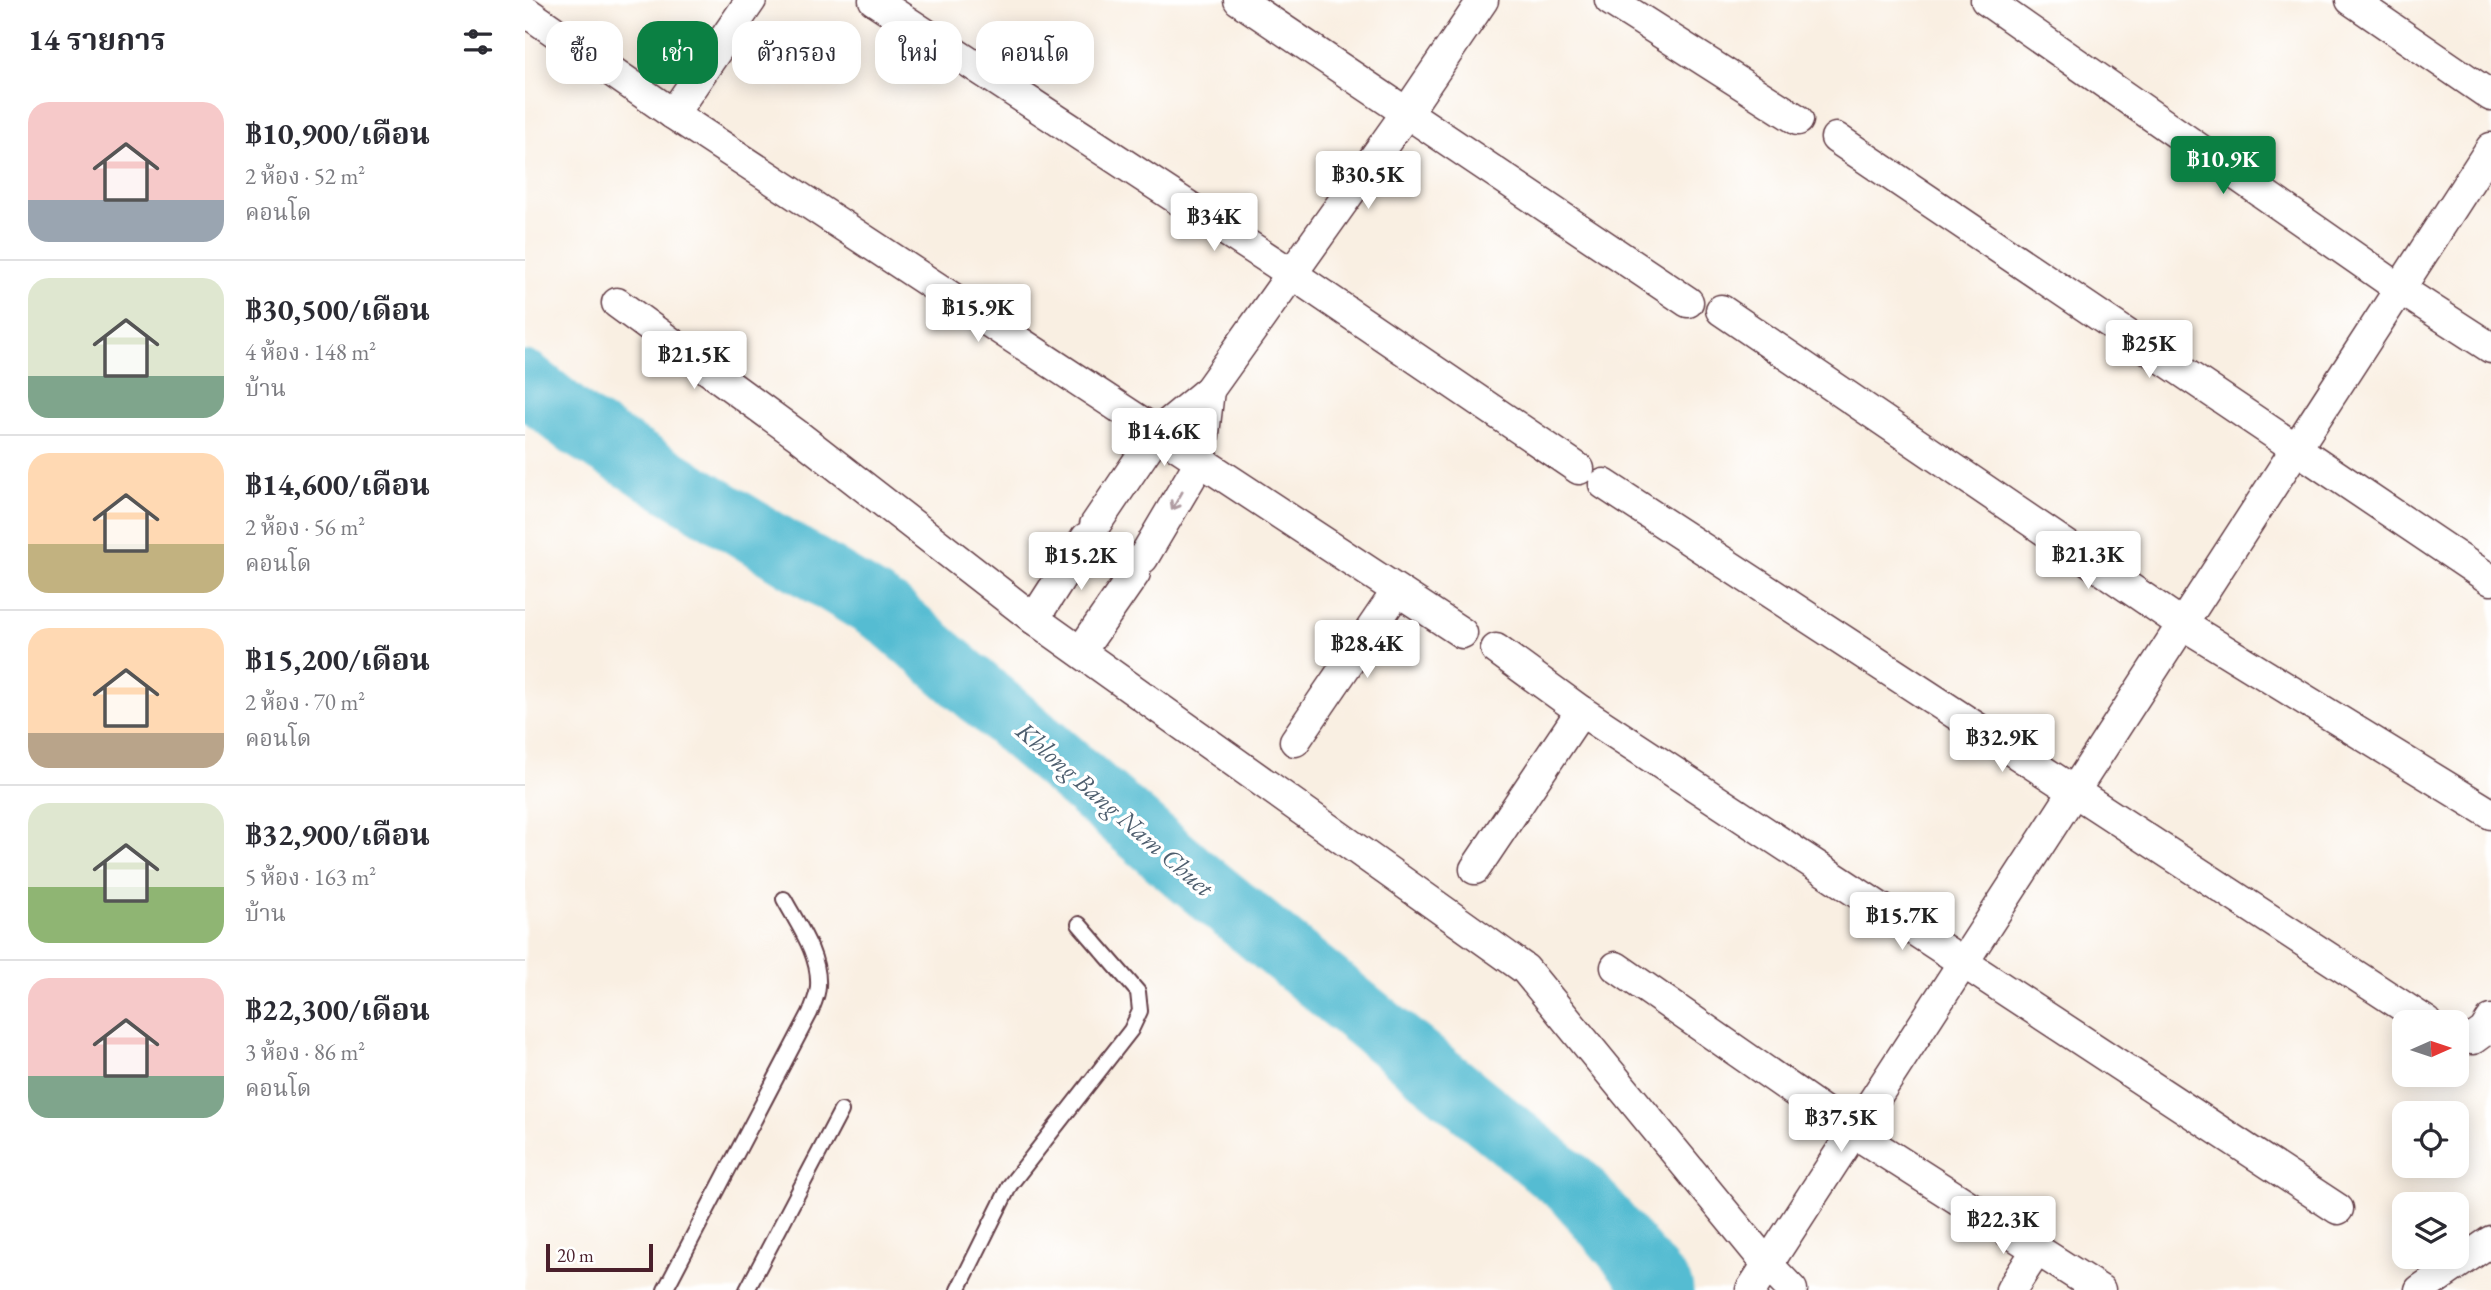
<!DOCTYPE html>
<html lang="th">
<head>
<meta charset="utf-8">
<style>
  :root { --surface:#fff; --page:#f7f7f7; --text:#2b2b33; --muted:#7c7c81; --line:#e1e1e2; --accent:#0b8043 }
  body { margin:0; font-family:"EB Garamond","Noto Serif Thai",serif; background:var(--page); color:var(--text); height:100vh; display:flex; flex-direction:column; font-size:26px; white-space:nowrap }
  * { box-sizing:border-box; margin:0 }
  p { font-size:23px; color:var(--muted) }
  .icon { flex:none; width:38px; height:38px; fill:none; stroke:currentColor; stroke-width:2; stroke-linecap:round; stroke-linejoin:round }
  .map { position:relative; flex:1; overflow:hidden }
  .drawer { display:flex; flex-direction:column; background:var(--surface); width:525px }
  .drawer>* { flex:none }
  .top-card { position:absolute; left:21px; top:21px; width:665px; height:63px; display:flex; gap:14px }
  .needle { width:46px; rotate:87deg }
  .fabs { position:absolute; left:1867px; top:1010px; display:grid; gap:14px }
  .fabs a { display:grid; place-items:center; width:77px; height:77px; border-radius:14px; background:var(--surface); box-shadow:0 4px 18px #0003; font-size:35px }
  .scale { position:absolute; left:21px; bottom:18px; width:107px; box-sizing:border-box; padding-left:7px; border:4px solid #4a1f2b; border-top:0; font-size:19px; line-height:24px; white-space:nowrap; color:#4a1f2b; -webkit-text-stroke:5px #fff; paint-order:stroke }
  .price { position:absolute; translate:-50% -60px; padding:0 16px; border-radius:7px; background:#fff; color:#222; font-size:23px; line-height:46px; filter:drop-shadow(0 2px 4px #0008) }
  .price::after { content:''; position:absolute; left:50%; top:42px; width:21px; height:16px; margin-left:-10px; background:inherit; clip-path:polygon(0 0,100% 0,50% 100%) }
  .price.current { background:var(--accent); color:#fff }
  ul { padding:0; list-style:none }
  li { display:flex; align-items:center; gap:21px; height:175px; padding:0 28px }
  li+li { border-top:2px solid var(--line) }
  li span { display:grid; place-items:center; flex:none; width:196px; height:140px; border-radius:21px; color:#555 }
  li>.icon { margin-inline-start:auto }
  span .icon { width:84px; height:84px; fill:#fffc; stroke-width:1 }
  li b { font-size:30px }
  h2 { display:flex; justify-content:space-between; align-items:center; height:84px; padding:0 28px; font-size:30px }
  .tag { padding:0 24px; border-radius:21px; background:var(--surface); box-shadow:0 4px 18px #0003; font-size:24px; line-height:63px }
  .tag.current { background:var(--accent); color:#fff }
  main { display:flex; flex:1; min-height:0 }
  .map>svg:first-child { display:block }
</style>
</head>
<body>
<main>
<section class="drawer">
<h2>14 รายการ<svg class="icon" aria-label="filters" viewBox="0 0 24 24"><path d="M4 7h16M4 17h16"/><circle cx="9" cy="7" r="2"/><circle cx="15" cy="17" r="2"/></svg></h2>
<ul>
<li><span style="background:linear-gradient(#f6c9c9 70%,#9aa5b1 0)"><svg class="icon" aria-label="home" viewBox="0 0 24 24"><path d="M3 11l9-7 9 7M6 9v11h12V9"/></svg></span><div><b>฿10,900/เดือน</b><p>2 ห้อง · 52 m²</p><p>คอนโด</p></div></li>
<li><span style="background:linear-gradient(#dfe7d0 70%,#7fa58c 0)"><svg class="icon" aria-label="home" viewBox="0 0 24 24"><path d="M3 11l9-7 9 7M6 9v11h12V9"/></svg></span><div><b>฿30,500/เดือน</b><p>4 ห้อง · 148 m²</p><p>บ้าน</p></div></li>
<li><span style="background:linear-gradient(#ffd9b3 65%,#c2b280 0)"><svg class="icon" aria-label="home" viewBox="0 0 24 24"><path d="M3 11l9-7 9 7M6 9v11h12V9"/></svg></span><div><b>฿14,600/เดือน</b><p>2 ห้อง · 56 m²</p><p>คอนโด</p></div></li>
<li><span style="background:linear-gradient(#ffd9b3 75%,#b9a48a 0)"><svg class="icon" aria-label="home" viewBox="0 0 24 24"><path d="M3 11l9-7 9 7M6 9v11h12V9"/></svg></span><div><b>฿15,200/เดือน</b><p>2 ห้อง · 70 m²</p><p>คอนโด</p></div></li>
<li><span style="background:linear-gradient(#dfe7d0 60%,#8fb573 0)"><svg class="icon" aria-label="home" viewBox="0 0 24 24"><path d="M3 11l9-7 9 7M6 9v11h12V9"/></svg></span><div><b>฿32,900/เดือน</b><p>5 ห้อง · 163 m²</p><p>บ้าน</p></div></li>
<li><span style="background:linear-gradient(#f6c9c9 70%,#7fa58c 0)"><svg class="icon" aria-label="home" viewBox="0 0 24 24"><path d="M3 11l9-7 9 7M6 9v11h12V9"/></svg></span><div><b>฿22,300/เดือน</b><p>3 ห้อง · 86 m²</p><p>คอนโด</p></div></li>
</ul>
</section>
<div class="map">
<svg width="1966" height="1290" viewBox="0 0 1966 1290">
  <rect width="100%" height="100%" fill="#fff"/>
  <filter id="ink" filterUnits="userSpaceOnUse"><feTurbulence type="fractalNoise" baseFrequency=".0143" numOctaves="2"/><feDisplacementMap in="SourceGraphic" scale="14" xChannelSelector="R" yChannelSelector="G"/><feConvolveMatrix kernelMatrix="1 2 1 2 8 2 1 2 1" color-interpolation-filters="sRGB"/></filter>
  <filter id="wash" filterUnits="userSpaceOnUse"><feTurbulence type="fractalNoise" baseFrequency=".00686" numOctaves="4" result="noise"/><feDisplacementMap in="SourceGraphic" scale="28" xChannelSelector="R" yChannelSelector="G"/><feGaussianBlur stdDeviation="1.57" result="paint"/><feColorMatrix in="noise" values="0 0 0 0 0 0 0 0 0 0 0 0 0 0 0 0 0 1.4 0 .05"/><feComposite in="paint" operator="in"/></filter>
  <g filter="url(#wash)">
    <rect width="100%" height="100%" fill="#f9efe2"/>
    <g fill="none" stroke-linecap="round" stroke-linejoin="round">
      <polyline stroke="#54bcd2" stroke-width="63" points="0,382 54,426 364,615 667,876 1051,1189 1137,1290"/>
    </g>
  </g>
  <g filter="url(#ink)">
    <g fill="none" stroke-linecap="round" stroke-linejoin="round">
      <defs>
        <g id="lane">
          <path d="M140,1290l145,-277c3,-8 8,-18 8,-27 2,-31 -20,-61 -34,-87"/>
          <polyline points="222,1290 316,1111"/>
          <polyline points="433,1290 485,1185 606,1030 615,1011 613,992 554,924"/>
        </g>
        <g id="street">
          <polyline points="349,0 767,274 1054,469"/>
          <polyline points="714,0 1163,302"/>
          <polyline points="1085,0 1273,120"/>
          <polyline points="1461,0 1875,289 1966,348"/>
          <polyline points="1826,0 1966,96"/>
          <polyline points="0,11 148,114 937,633"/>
          <polyline points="148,114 226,0"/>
          <polyline points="1311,138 1966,580"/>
          <polyline points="92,303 275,437 509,619 1000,969 1242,1264 1267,1290"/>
          <polyline points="1196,310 1657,624 1966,814"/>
          <polyline points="1079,484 1902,1022"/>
          <polyline points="570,525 633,432 684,390 882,112 958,0"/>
          <polyline points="618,558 676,460 684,390"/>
          <polyline points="509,619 561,538"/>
          <polyline points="971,649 1056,711 1813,1209"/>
          <polyline points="556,651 610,573"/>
          <polyline points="770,741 872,591"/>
          <polyline points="950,869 1056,711"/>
          <polyline points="1091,967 1328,1132 1575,1290"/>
          <polyline points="1932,1038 1948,1039 1959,1031 1966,1020"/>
          <polyline points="1226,1290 1966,148"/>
          <polyline points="1486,1290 1512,1250"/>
          <polyline points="1895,1290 1966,1241"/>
        </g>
      </defs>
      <use href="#lane" stroke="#643e46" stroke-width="18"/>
      <use href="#street" stroke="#643e46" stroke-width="33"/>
      <use href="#lane" stroke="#fff" stroke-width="14"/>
      <use href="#street" stroke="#fff" stroke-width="30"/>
    </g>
    <defs><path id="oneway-shaft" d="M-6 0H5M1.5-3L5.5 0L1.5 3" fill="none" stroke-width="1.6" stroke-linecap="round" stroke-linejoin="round" transform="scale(1.75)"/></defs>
    <use stroke="#ae9aa0" href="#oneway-shaft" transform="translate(652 501) rotate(120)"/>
  </g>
  <g text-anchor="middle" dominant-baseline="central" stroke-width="7" stroke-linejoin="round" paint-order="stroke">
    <g font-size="26" font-style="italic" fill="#4e5e6e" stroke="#fff">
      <text transform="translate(590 809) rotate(41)">Khlong Bang Nam Chuet</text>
    </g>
  </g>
</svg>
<div class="fabs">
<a><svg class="needle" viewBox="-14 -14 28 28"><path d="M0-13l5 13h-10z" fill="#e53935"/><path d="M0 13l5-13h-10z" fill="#7c7c81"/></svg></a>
<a><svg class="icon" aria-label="locate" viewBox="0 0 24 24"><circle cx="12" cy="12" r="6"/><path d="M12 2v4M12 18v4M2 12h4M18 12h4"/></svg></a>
<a><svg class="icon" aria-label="layers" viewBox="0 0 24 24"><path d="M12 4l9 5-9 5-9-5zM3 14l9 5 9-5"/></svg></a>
</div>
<div class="scale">20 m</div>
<b class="price current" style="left:1698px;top:196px">฿10.9K</b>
<b class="price" style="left:843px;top:211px">฿30.5K</b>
<b class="price" style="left:689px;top:253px">฿34K</b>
<b class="price" style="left:453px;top:344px">฿15.9K</b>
<b class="price" style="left:1624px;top:380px">฿25K</b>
<b class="price" style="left:169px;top:391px">฿21.5K</b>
<b class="price" style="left:639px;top:468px">฿14.6K</b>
<b class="price" style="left:1563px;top:591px">฿21.3K</b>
<b class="price" style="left:556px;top:592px">฿15.2K</b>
<b class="price" style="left:842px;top:680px">฿28.4K</b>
<b class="price" style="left:1477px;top:774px">฿32.9K</b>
<b class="price" style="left:1377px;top:952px">฿15.7K</b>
<b class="price" style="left:1316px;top:1154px">฿37.5K</b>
<b class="price" style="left:1478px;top:1256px">฿22.3K</b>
<div class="top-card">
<a class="tag">ซื้อ</a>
<a class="tag current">เช่า</a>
<a class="tag">ตัวกรอง</a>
<a class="tag">ใหม่</a>
<a class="tag">คอนโด</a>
</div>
</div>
</main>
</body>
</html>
